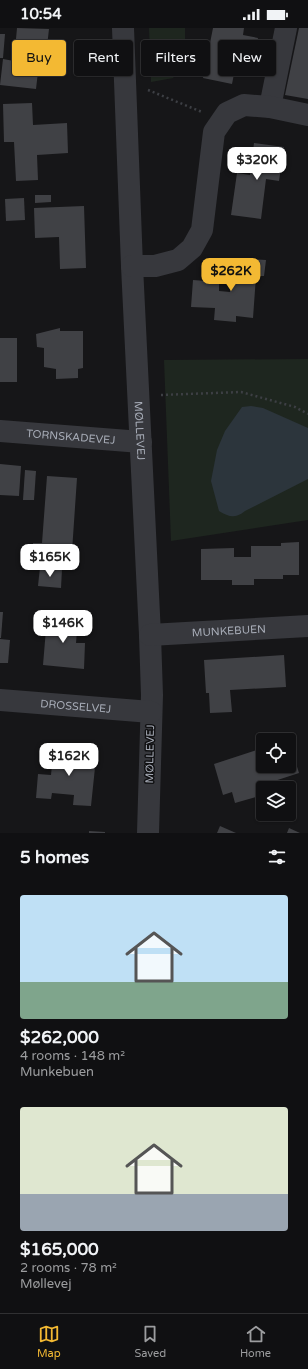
<!DOCTYPE html>
<html lang="en">
<head>
<meta charset="utf-8">
<style>
  :root { --surface:#101012; --page:#1e1e20; --text:#f1f3f6; --muted:#9c9d9f; --line:#303032; --accent:#f3b933 }
  body { margin:0; font-family:"Varela Round",sans-serif; background:var(--page); color:var(--text); height:100vh; display:flex; flex-direction:column; font-size:15px; white-space:nowrap }
  * { box-sizing:border-box; margin:0 }
  p { font-size:13px; color:var(--muted) }
  .icon { flex:none; width:22px; height:22px; fill:none; stroke:currentColor; stroke-width:2; stroke-linecap:round; stroke-linejoin:round }
  .map { position:relative; height:805px; overflow:hidden }
  .side { display:flex; flex-direction:column; background:var(--surface); flex:1 }
  .side>* { flex:none }
  .banner { position:absolute; left:12px; top:12px; width:284px; height:36px; display:flex; gap:8px }
  .fabs { position:absolute; left:256px; top:705px; display:grid; gap:8px }
  .fabs a { display:grid; place-items:center; width:40px; height:40px; border-radius:4px; background:var(--surface); box-shadow:0 1px 3px #0004,0 0 0 1px var(--line); font-size:20px }
  .price { position:absolute; translate:-50% -34px; padding:0 9px; border-radius:8px; background:#fff; color:#222; font-size:13px; line-height:26px; filter:drop-shadow(0 1px 2px #0008) }
  .price::after { content:''; position:absolute; left:50%; top:24px; width:12px; height:9px; margin-left:-6px; background:inherit; clip-path:polygon(0 0,100% 0,50% 100%) }
  .price.current { background:var(--accent); color:#111 }
  ul { padding:0; list-style:none }
  li { display:grid; align-content:center; gap:8px; height:212px; padding:0 20px }
  li span { display:grid; place-items:center; height:124px; border-radius:4px; color:#555 }
  li>.icon { margin-inline-start:auto }
  span .icon { width:72px; height:72px; fill:#fffc; stroke-width:1 }
  li b { font-size:17px }
  h2 { display:flex; justify-content:space-between; align-items:center; height:48px; padding:0 20px; font-size:17px }
  .pill { padding:0 14px; border-radius:4px; background:var(--surface); box-shadow:0 1px 3px #0004,0 0 0 1px var(--line); font-size:14px; line-height:36px }
  .pill.current { background:var(--accent); color:#111 }
  .status { display:flex; justify-content:space-between; align-items:center; height:28px; padding:0 20px; background:var(--surface); direction:ltr }
  .status svg { height:11px; fill:currentColor }
  .tabs { display:flex; justify-content:space-around; align-items:center; height:56px; border-top:1px solid var(--line); background:var(--surface); font-size:11px; color:var(--muted) }
  .tabs a { display:grid; justify-items:center; gap:2px }
  .tabs .current { color:var(--accent) }
  .map>svg:first-child { display:block }
</style>
</head>
<body>
<div class="status"><b>10:54</b><svg viewBox="0 0 49 12"><path d="M0 12V9h3v3zM5 12V6h3v6zM10 12V3h3v9zM15 12V0h3v12zM26 1h20v11H26zM47 4h2v5h-2z"/></svg></div>
<div class="map">
<svg width="308" height="805" viewBox="0 0 308 805">
  <rect width="100%" height="100%" fill="#161618"/>
  <g fill="#1e261f">
    <polygon points="149,0 185,0 185,20 181,39 173,50 151,54"/>
    <polygon points="308,331 308,492 171,513 164,332"/>
  </g>
  <path fill="#2c353c" d="M251,378l12,2 45,20v51l-63,32c-10,8 -16,6 -26,0l-8,-30 6,-31 8,-19 17,-24z"/>
  <g fill="#404145">
    <polygon points="17,0 49,1 44,45 38,44 36,61 0,57 3,31 14,33"/>
    <polygon points="213,0 244,0 243,7 258,10 254,30 238,26 232,56 203,50"/>
    <polygon points="299,0 308,0 308,71 285,67"/>
    <polygon points="0,6 5,6 3,30 0,30"/>
    <polygon points="32,75 33,97 67,95 68,125 37,127 38,152 16,153 14,114 4,114 3,76"/>
    <polygon points="254,115 284,119 279,153 266,151 261,191 231,187 237,145 250,147"/>
    <polygon points="35,167 51,167 51,174 35,175"/>
    <polygon points="24,170 25,192 6,193 5,171"/>
    <polygon points="84,178 86,240 60,241 59,209 35,210 34,180"/>
    <polygon points="237,230 266,232 264,248 256,248 253,290 236,288 236,294 214,292 215,280 191,279 193,252 219,254 219,263 230,264 231,250 236,251"/>
    <polygon points="60,300 60,303 83,303 83,340 78,341 78,350 56,351 56,341 44,339 44,320 37,319 36,306"/>
    <rect x="0" y="310" width="17" height="44"/>
    <polygon points="0,436 21,438 19,468 0,467"/>
    <polygon points="25,442 36,443 34,472 23,472"/>
    <polygon points="47,448 77,450 71,538 22,534 22,530 32,530 33,515 42,515"/>
    <polygon points="299,514 299,547 283,547 283,551 254,551 254,557 232,557 232,552 201,552 201,521 234,520 234,529 251,529 251,518 281,518 281,515"/>
    <polygon points="40,539 62,541 61,560 38,558"/>
    <polygon points="0,584 3,584 1,610 0,610"/>
    <polygon points="47,589 78,591 76,615 85,615 84,641 43,637"/>
    <polygon points="0,611 10,612 8,635 0,635"/>
    <polygon points="284,627 286,659 230,662 232,684 210,685 209,665 206,665 204,632"/>
    <polygon points="289,713 299,745 256,759 259,768 235,775 232,764 223,767 214,736 263,720 263,738 289,738"/>
    <polygon points="54,717 76,719 75,728 96,730 91,778 73,777 74,767 52,765 51,771 36,770 38,746 51,747"/>
    <polygon points="220,798 236,805 217,805"/>
    <polygon points="289,800 300,805 287,805"/>
    <polygon points="89,803 105,804 105,805 89,805"/>
  </g>
  <g fill="none" stroke-linecap="round" stroke-linejoin="round">
    <g stroke="#3d3f44" stroke-width="2.5" stroke-dasharray="2 3" stroke-linecap="butt">
      <polyline points="148,62 202,84"/>
      <polyline points="161,367 241,364 295,379 308,386"/>
    </g>
    <g stroke="#37383d" stroke-width="22">
      <path id="s1" d="M123,0l9,238 18,369 2,60 -4,138"/>
      <polyline points="270,79 286,0"/>
      <polyline points="132,238 155,238 178,232 192,220 202,202 214,104 227,85 244,77 270,79 308,87"/>
      <path id="s2" d="M0,403l141,11"/>
      <path id="s3" d="M150,607l158,-9"/>
      <path id="s4" d="M0,672l151,12"/>
    </g>
  </g>
  <g text-anchor="middle" dominant-baseline="central" stroke-width="3" stroke-linejoin="round" paint-order="stroke">
    <g font-size="11" fill="#a8adb8" stroke="#111113">
      <text stroke="none"><textPath href="#s1" startOffset="403">MØLLEVEJ</textPath></text>
      <text stroke="none"><textPath href="#s2" startOffset="71">TORNSKADEVEJ</textPath></text>
      <text stroke="none"><textPath href="#s3" startOffset="79">MUNKEBUEN</textPath></text>
      <text stroke="none"><textPath href="#s4" startOffset="76">DROSSELVEJ</textPath></text>
      <text transform="translate(150 726) rotate(-89)">MØLLEVEJ</text>
    </g>
  </g>
</svg>
<div class="fabs">
<a><svg class="icon" aria-label="locate" viewBox="0 0 24 24"><circle cx="12" cy="12" r="6"/><path d="M12 2v4M12 18v4M2 12h4M18 12h4"/></svg></a>
<a><svg class="icon" aria-label="layers" viewBox="0 0 24 24"><path d="M12 4l9 5-9 5-9-5zM3 14l9 5 9-5"/></svg></a>
</div>
<b class="price" style="left:257px;top:153px">$320K</b>
<b class="price current" style="left:231px;top:264px">$262K</b>
<b class="price" style="left:50px;top:550px">$165K</b>
<b class="price" style="left:63px;top:616px">$146K</b>
<b class="price" style="left:69px;top:749px">$162K</b>
<div class="banner">
<a class="pill current">Buy</a>
<a class="pill">Rent</a>
<a class="pill">Filters</a>
<a class="pill">New</a>
</div>
</div>
<section class="side">
<h2>5 homes<svg class="icon" aria-label="filters" viewBox="0 0 24 24"><path d="M4 7h16M4 17h16"/><circle cx="9" cy="7" r="2"/><circle cx="15" cy="17" r="2"/></svg></h2>
<ul>
<li><span style="background:linear-gradient(#bfe0f5 70%,#7fa58c 0)"><svg class="icon" aria-label="home" viewBox="0 0 24 24"><path d="M3 11l9-7 9 7M6 9v11h12V9"/></svg></span><div><b>$262,000</b><p>4 rooms · 148 m²</p><p>Munkebuen</p></div></li>
<li><span style="background:linear-gradient(#dfe7d0 70%,#9aa5b1 0)"><svg class="icon" aria-label="home" viewBox="0 0 24 24"><path d="M3 11l9-7 9 7M6 9v11h12V9"/></svg></span><div><b>$165,000</b><p>2 rooms · 78 m²</p><p>Møllevej</p></div></li>
</ul>
</section>
<nav class="tabs">
<a class="current"><svg class="icon" aria-label="map" viewBox="0 0 24 24"><path d="M3 6l6-2 6 2 6-2v14l-6 2-6-2-6 2zM9 4v14M15 6v14"/></svg>Map</a>
<a><svg class="icon" aria-label="saved" viewBox="0 0 24 24"><path d="M7 4h10v16l-5-4-5 4z"/></svg>Saved</a>
<a><svg class="icon" aria-label="home" viewBox="0 0 24 24"><path d="M3 11l9-7 9 7M6 9v11h12V9"/></svg>Home</a>
</nav>
</body>
</html>
